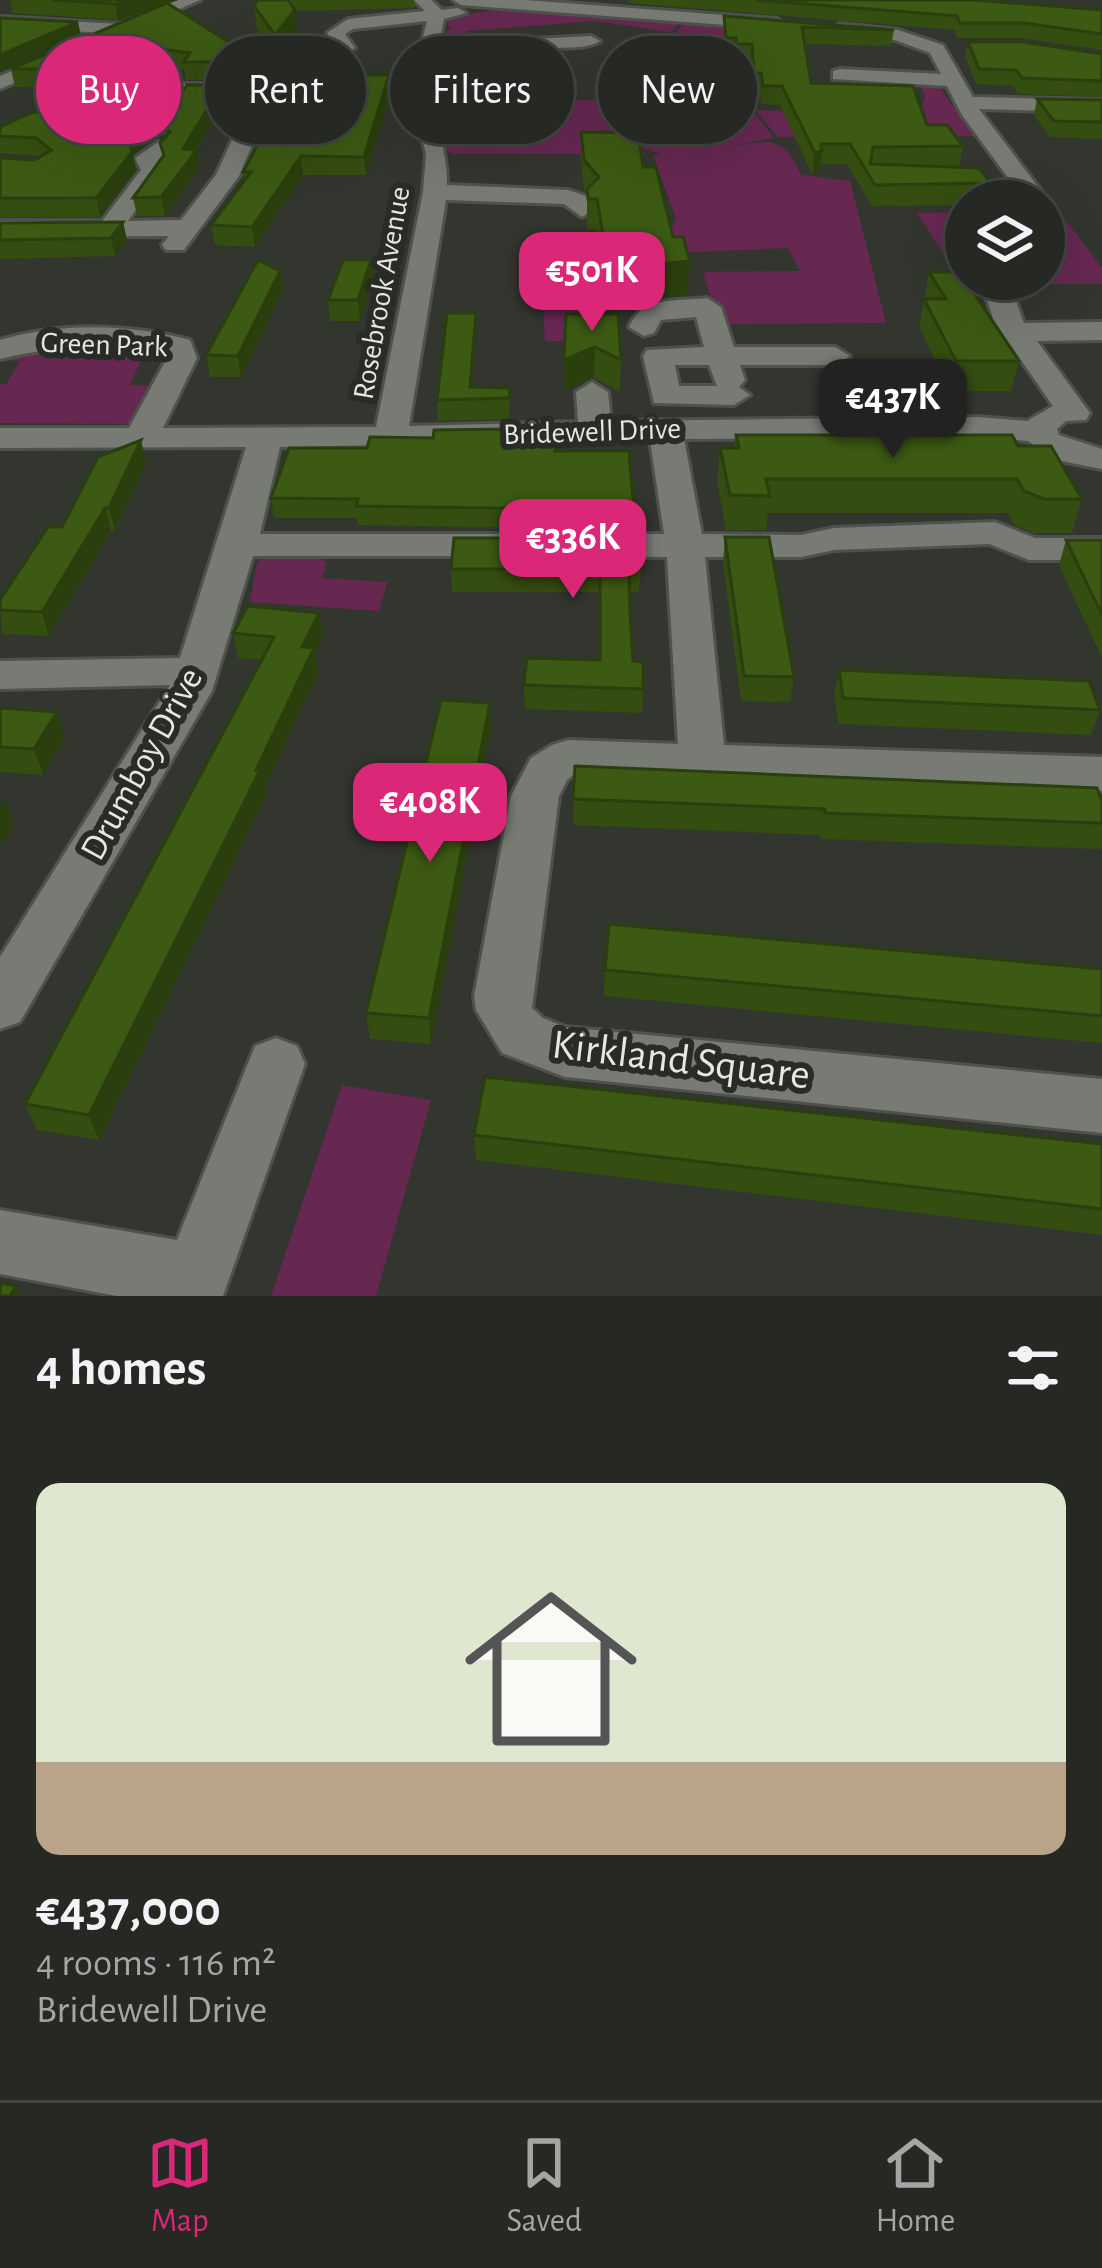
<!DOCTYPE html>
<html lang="en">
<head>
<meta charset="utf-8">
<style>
  :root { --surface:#262823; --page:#2e302b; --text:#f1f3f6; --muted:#a4a6a6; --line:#424441; --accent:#db2777 }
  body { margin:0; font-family:"Alegreya Sans",sans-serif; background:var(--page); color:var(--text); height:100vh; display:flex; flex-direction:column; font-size:45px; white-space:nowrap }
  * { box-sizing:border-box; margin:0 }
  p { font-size:39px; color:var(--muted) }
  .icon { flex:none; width:66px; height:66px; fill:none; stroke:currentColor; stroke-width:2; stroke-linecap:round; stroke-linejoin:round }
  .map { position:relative; height:1296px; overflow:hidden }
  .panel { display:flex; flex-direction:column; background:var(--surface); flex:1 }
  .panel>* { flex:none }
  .guide { position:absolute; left:36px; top:36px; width:1032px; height:108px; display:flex; gap:24px }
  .buttons { position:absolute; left:945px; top:180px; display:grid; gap:24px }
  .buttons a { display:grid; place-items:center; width:120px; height:120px; border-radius:50%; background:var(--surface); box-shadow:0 12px 48px #0002,0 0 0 3px var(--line); font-size:60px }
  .price { position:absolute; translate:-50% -102px; padding:0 27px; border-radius:24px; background:var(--accent); color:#fff; font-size:39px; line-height:78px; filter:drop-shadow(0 3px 6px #0008) }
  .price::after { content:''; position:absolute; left:50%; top:72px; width:36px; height:27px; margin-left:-18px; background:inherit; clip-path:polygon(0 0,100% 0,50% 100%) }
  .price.selected { background:#222; color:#fff }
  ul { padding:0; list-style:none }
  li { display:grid; align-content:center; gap:24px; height:636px; padding:0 36px }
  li+li { border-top:3px solid var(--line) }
  li span { display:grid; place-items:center; height:372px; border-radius:24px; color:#555 }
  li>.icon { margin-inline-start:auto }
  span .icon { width:216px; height:216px; fill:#fffc; stroke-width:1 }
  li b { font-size:51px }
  h2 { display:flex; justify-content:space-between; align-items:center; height:144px; padding:0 36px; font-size:51px }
  .tag { padding:0 42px; border-radius:54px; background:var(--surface); box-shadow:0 12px 48px #0002,0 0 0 3px var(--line); font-size:42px; line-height:108px }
  .tag.selected { background:var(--accent); color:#fff }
  .tabs { display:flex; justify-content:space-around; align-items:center; height:168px; border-top:3px solid var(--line); background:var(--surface); font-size:33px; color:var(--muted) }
  .tabs a { display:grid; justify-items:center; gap:6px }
  .tabs .selected { color:var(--accent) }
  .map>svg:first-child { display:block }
</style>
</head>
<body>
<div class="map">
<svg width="1102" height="1296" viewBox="0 0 1102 1296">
  <rect width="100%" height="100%" fill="#32362f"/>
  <g fill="#662851">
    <polygon points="512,8 682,20 671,32 595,21 467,31 471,36 463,56 437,52 442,33 450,29 447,22 465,14"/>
    <path d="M686,20l194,15 -150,2 -15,9 12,31 47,61 -52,10c43,-6 60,-18 79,27l49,6 36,142 -167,1 -16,-52 97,-1 -12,-23 -116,5 -5,-20 9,-14 -23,-64 8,-1 -26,-9 -26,-27z"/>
    <polygon points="937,83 974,136 778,137 755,110 920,113 925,95 918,84"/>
    <polygon points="441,86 480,105 477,101 609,100 612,103 605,117 612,130 646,154 452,154 447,151 433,101"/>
    <polygon points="966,212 966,279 977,279 979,296 955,271 917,213"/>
    <polygon points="1059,223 1068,223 1102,268 1102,284 1014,284 1012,279 1044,279 1044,245"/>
    <polygon points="540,233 583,233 599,341 545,341"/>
    <path d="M148,346l17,3 3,12h-27l-11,24 25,1 -20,38 -135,-1v-39h6l14,-23 -17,-1c37,-25 102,-14 145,-14z"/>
    <polygon points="267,556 316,556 327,563 322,578 387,582 379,611 250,602 257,562"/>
    <polygon points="342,1085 431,1100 376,1296 271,1296"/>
  </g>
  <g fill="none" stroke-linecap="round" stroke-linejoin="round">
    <defs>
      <g id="minor">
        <polygon points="178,0 200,0 122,34 0,27 0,17 120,24"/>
        <path d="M414,0h17l11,10 16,-2 8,5 -22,6 -7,35h74l23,-15 57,-3 9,5c-22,13 -52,-1 -72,18l6,8v13l-10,6 -10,-6v-14l-79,-1c-8,39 13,80 12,120l121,5 18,6 8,14 -12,7 -18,-13 -118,-4 -37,226 169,-4 -2,-30 16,-10 16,10 3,29 366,-4 50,4 26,-15 -59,-85 -14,-42h28l16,44 78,-1v18l-65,1 53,72 -4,7 -20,1 -9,8 2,6 43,14v20l-46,-9 -28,-19 -51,-4 -293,2 18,95 99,1 33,-7 161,-6 40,16h67v22h-73l-40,-16 -155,6 -33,7h-96l19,188 378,12v34l-525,-19 -10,8 -8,16 -27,212 11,10 22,9 537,52v54l-537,-56 -63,-24 -26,-43 -2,-13 37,-201 20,-38 21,-13 16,-5 110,4 -11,-187 -86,-1 -13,-3 -6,-8 6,-8 13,-3h83l-14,-94 -370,7 -20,87h247l13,3 6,8 -6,8 -13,3h-254l-41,135 -192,331 -20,7v-72l170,-272 -170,4v-28l180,-3 66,-211 -246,1v-20h129l38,-70 -5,-7c-56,-8 -108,-5 -162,8v-19c60,-18 129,-16 190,0l7,18 -34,70 213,-1 47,-235 3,-37 -15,-71 16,-63 -74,8 -8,5 10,14 -9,5 -6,-1 -13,-19 21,-14 77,-8z"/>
        <polygon points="453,0 525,0 777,19 786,24 777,29 461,5"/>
        <polygon points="840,24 898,30 943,45 973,97 1102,100 1102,112 979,109 1049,201 1044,206 1044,201 1025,201 962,115 947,86 833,79 833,71 840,69 941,74 930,53 895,40 834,33 831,29"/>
        <polygon points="65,49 74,54 71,58 0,89 0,76"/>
        <polygon points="133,66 161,70 176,84 265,84 275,90 239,176 184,250 166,250 162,245 169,236 0,237 0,221 102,221 141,170 135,158 158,142 169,149 158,160 164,170 128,221 181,220 216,175 252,96 171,96 148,79 126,76 124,72"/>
        <path d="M707,298l14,9 13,40h101l15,9 -15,9h-95l5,15 -6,7 11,8 -16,10 -80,-2 -11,-47 4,-6 57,-3 -8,-30 -35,3 -7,13 -10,3 -15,-9c13,-32 47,-25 78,-29zM675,365h34l8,21h-38z"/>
        <polygon points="276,1038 297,1046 305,1064 223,1296 117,1296 0,1274 0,1210 177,1240 255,1046"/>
      </g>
    </defs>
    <use href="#minor" stroke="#4f524c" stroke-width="6"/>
    <use href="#minor" fill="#777b74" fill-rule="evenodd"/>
  </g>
  <g fill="#344d10">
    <polygon points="10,0 178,0 168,3 249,55 251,72 241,72 236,80 186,80 184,69 134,62 117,67 96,87 15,87 11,69 155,8 118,20 13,13"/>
    <polygon points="257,0 414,0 415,8 295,11 297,33 278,59 257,29 254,6"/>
    <polygon points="628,0 975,0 1102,10 1102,50 1021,38 957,38 954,30 628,3"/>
    <polygon points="724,16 894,30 891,46 805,44 811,83 927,125 963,146 959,166 940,166 991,183 987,201 966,201 966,205 872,206 847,164 820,164 819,172 812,174 780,105 761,104 760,91 752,91 750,61 735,61 734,55 725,55 723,32"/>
    <polygon points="968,42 1102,54 1102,97 1018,94 1013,86 976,84 965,56"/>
    <polygon points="334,75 389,75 391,92 366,175 303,175 255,247 215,245 211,225 244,181 243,172"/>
    <polygon points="222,85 224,100 196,150 200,167 165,216 137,216 133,198 163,157 160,143 164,139 161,124"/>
    <polygon points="1037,99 1102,100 1102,139 1050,137 1034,115"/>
    <polygon points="149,124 152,141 133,154 136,170 100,217 0,217 0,158 35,160 42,156 0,153 0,127"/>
    <polygon points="581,132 643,167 673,237 690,261 687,295 608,303 596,230 587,230 587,194 584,190 581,161"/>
    <polygon points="123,222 127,241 115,256 0,259 0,223"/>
    <polygon points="371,260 373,280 360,321 330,321 328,300"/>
    <polygon points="280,271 283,291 241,377 210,377 206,355"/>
    <polygon points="929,272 1019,361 1011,391 950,391 919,327"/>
    <polygon points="618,314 621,360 620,392 594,378 564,391"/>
    <polygon points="476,332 472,387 510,388 509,419 438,421 437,400"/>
    <polygon points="736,435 1018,446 1082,499 1072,533 1034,533 1014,525 1008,513 768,513 766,530 726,530 717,481 720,448 734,448"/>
    <polygon points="507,437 555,451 634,510 633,530 358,525 357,518 274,518 271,498"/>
    <polygon points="146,462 115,531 111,531 49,636 2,634 0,600 62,527"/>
    <polygon points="725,537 794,677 790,702 741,701 723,562"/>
    <polygon points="1066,540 1102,540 1102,658 1059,565"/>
    <polygon points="451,569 641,569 639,592 630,592 633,661 643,689 642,713 525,709 524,685 599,660 599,592 452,592"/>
    <polygon points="319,613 323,637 315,653 318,673 264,789 266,796 99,1140 37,1130 25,1104 262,660 238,658 233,633"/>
    <polygon points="839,670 1100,710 1091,735 839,724 834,695"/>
    <polygon points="0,708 65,737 43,775 0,772"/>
    <polygon points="491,728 431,1044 370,1039 366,1013"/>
    <polygon points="575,766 1102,801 1102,846 1101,849 821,839 820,835 573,825"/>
    <polygon points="1102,969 1102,1043 604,996 605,970"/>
    <polygon points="474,1135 1102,1144 1102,1235 476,1160"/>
  </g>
  <g fill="#2a3f0d">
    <polygon points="127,0 178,0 118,20 115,4"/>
    <polygon points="295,10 297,33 278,59 275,35"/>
    <polygon points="78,22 81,36 0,71 0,55"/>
    <polygon points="130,45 134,62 117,67 96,87 92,69 113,50"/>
    <polygon points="238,55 241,72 236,80 234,62"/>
    <polygon points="389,75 391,92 366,175 364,157"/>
    <polygon points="222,85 224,100 192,156 197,150 200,167 165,216 161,197 183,149"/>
    <polygon points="149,124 152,141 133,154 136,170 100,217 96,198 129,138"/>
    <polygon points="822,151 819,172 812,174 815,153"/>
    <polygon points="301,156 303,175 255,247 252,227"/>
    <polygon points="123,222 127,241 115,256 111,238"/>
    <polygon points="371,260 373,280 360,321 358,300"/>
    <polygon points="690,261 687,295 608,303 609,269"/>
    <polygon points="280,271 283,291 241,377 238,356"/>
    <polygon points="476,313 476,332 471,399 470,387"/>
    <polygon points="595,347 594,378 564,391 564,360"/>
    <polygon points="141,440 146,462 115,531 109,508"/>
    <polygon points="105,508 111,531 49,636 42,612"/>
    <polygon points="319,613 323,637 315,653 318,673 264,789 266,796 99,1140 89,1115 256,770 302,647"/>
    <polygon points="490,703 491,728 431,1044 429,1018"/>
    <polygon points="57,712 65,737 43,775 34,749"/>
    <polygon points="5,799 14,825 0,846 0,806"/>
    <polygon points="16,1286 21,1296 10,1296"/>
  </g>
  <g fill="#3c5a13" stroke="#2a3f0d" stroke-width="3">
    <polygon points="53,0 127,0 115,4"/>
    <polygon points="258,0 288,0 295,10 275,35 254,6"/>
    <polygon points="756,0 975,0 1102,10 1102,34 1024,23 960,23 957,16"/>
    <polygon points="167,3 249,55 238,55 234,62 183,62 190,53 130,45 113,50 92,69 11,69"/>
    <polygon points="724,16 894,30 802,27 811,83 913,86 927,125 947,125 963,146 873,147 870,164 979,168 991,183 875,185 850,144 821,144 822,151 815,153 782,86 763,86 761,73 754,73 752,44 736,44 736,38 726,38"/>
    <polygon points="0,18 78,22 0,55"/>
    <polygon points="968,42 1023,42 1102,54 1102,81 1022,78 1016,70 979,69"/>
    <polygon points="312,43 334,75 389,75 364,157 301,156 252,227 211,225 251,172 243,172"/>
    <polygon points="187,85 222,85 183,149 197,150 161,197 133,198 164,155 160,143 170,132 161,124"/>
    <polygon points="1037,99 1102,100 1102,122 1054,121"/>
    <polygon points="33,112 149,124 129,138 132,152 96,198 0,198 0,158 35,160 51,150 36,138 0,136 0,127"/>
    <polygon points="581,132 638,133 643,167 656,167 673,237 683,237 690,261 609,269 597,199 588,199 587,189 599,177 584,160"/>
    <polygon points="123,222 111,238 0,240 0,223"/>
    <polygon points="258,260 280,271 238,356 206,355"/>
    <polygon points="343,260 371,260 358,300 328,300"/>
    <polygon points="929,272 960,272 1019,361 956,361 924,299 946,299"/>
    <polygon points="447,313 476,313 470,387 510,388 509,398 437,400"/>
    <polygon points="566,314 618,314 621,360 595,347 564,360"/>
    <polygon points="507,429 506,437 555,437 555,451 629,451 634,510 356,506 358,499 271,498 289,448 367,448 370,437 433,438 434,430"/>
    <polygon points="736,435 1012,435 1018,446 1051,446 1082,499 1044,499 1024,491 1017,479 766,479 770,496 730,495 720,448 739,448"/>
    <polygon points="141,440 109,508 105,508 42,612 0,610 0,600 48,527 62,527 98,457"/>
    <polygon points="725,537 769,537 794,677 744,676"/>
    <polygon points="454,538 638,538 641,569 629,569 630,613 633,661 643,662 643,689 524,685 527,658 600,660 600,569 451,569"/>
    <polygon points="1066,540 1102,540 1102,615"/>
    <polygon points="248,606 319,613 302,647 314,648 256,770 260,770 89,1115 25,1104 274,637 233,633"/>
    <polygon points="839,670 1089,681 1100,710 843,698"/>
    <polygon points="441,700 490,703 429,1018 366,1013"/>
    <polygon points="0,708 57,712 34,749 0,747"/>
    <polygon points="575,766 1097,788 1102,801 1102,823 825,813 825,809 573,799"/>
    <polygon points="609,924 1102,969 1102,1016 605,970"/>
    <polygon points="485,1077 1102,1144 1102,1209 474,1135"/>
    <polygon points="0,1283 16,1286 10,1296 0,1296"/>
  </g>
  <g text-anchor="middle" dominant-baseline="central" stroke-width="12" stroke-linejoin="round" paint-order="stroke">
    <g font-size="30" fill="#e5e7e3" stroke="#282c25">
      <text transform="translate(382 293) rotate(-80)">Rosebrook Avenue</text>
      <text transform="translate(104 345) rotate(2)">Green Park</text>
      <text transform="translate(592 432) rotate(-2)">Bridewell Drive</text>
    </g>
    <g font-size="36" fill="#e5e7e3" stroke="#282c25">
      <text transform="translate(142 764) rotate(-61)">Drumboy Drive</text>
    </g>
    <g font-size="42" fill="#e5e7e3" stroke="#282c25">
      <text transform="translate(681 1060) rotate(7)">Kirkland Square</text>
    </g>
  </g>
</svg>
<div class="buttons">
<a><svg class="icon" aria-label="layers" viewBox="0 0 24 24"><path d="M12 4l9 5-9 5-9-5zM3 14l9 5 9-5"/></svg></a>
</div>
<b class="price" style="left:592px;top:334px">€501K</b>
<b class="price selected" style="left:893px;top:461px">€437K</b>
<b class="price" style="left:573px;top:601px">€336K</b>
<b class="price" style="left:430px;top:865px">€408K</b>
<div class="guide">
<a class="tag selected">Buy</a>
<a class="tag">Rent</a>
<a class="tag">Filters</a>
<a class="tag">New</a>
</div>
</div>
<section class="panel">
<h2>4 homes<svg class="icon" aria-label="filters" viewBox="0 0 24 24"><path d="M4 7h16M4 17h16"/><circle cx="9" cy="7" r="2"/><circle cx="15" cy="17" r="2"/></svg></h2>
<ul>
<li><span style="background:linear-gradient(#dfe7d0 75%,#b9a48a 0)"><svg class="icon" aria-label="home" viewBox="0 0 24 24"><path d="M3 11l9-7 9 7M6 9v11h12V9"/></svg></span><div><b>€437,000</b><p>4 rooms · 116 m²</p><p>Bridewell Drive</p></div></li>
</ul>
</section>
<nav class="tabs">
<a class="selected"><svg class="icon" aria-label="map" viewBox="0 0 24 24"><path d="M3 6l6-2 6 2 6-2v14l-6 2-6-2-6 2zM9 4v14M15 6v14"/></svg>Map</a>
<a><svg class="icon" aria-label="saved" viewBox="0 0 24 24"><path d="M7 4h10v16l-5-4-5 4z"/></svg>Saved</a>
<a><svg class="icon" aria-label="home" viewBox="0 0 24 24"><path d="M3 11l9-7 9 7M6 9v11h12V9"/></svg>Home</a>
</nav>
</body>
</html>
